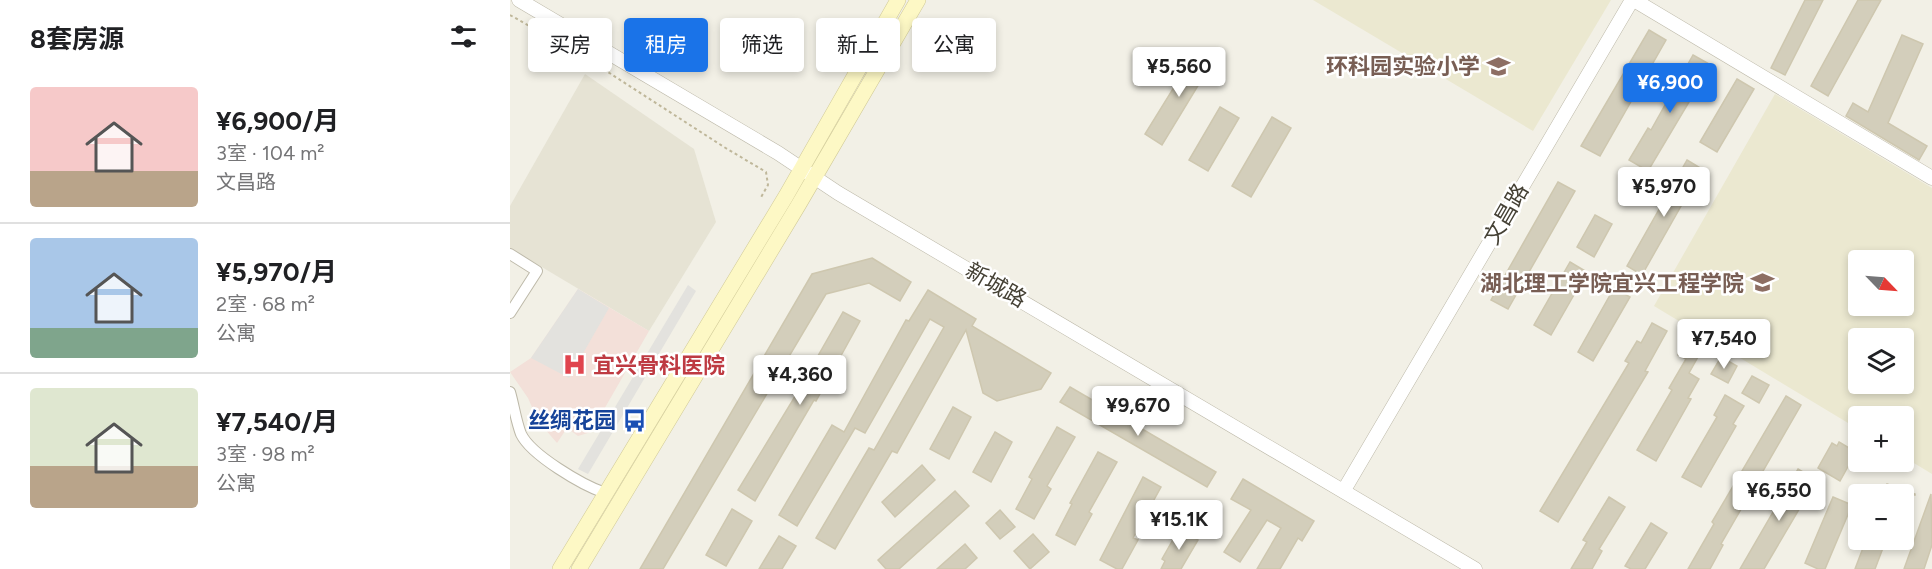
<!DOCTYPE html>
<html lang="zh">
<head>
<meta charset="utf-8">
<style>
  :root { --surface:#fff; --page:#f6f6f6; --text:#202124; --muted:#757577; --line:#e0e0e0; --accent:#1a73e8 }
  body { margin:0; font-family:Figtree,"Noto Sans SC",sans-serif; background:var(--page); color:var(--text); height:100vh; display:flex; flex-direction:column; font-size:22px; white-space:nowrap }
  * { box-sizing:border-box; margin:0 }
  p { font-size:20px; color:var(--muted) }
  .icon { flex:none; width:33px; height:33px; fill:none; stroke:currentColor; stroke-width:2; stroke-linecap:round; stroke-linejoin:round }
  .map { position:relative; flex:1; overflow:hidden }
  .sheet { display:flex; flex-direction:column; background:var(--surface); width:510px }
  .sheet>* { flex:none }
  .banner { position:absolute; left:18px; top:18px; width:570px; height:54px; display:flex; gap:12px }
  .needle { width:39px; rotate:115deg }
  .tools { position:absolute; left:1338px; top:250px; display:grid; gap:12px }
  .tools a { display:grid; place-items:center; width:66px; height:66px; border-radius:6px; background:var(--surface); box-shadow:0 3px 9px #0003; font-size:30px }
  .price { position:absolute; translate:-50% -51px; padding:0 14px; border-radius:6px; background:#fff; color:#222; font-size:20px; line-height:39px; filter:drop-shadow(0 2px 3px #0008) }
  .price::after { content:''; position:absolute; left:50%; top:36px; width:18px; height:14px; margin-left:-9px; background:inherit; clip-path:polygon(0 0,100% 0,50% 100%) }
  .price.selected { background:var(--accent); color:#fff }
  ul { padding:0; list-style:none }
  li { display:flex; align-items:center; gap:18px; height:150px; padding:0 30px }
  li+li { border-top:2px solid var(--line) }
  li span { display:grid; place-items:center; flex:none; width:168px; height:120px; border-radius:6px; color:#555 }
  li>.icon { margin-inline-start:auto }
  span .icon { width:72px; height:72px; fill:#fffc; stroke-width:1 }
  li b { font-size:26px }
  h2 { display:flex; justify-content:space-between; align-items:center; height:72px; padding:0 30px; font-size:26px }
  .tag { padding:0 21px; border-radius:6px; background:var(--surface); box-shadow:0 3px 9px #0003; font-size:21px; line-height:54px }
  .tag.selected { background:var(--accent); color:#fff }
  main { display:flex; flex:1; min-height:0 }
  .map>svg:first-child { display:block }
</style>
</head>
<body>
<main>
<section class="sheet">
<h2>8套房源<svg class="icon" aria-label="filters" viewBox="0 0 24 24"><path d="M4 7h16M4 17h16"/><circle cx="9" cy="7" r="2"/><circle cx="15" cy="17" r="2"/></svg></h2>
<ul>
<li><span style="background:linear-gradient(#f6c9c9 70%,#b9a48a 0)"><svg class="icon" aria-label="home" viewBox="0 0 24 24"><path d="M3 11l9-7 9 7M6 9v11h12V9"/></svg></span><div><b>¥6,900/月</b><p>3室 · 104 m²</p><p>文昌路</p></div></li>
<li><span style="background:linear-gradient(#a9c7e8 75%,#7fa58c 0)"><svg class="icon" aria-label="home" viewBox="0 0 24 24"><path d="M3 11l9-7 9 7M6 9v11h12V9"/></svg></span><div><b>¥5,970/月</b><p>2室 · 68 m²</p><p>公寓</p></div></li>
<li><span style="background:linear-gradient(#dfe7d0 65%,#b9a48a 0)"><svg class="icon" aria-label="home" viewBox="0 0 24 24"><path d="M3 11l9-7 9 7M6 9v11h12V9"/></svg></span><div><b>¥7,540/月</b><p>3室 · 98 m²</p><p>公寓</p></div></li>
</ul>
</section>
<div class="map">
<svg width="1422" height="569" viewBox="0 0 1422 569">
  <rect width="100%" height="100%" fill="#f2f0e6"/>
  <polygon fill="#e6e3d4" points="75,74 184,149 206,222 139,331 0,248 0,206"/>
  <g fill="#ebe8d0" fill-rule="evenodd">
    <polygon points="803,0 1101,0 1023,131"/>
    <path d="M1265,94l157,94v286l-28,-17v-40h-46v12l-204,-123zM1348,261h46v45h-46zM1348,339h46v45h-46z"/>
  </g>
  <polygon fill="#f3e0d9" points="68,289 139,331 81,432 68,436 57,428 47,443 28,421 18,398 0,372 21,358"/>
  <g fill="#e3e2de">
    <polygon points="178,285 186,291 78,474 68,469"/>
    <polygon points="68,289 99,308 59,378 21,358"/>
  </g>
  <g fill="#d3cebb" stroke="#cec7af" stroke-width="1.5">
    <polygon points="1295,0 1313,0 1275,75 1261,68"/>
    <polygon points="1348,0 1371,0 1318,96 1301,86"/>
    <polygon points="1139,30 1156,40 1090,156 1071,146"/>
    <polygon points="1392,35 1413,44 1378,123 1417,146 1409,160 1336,116 1343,103 1358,112"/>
    <polygon points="687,50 703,61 652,145 635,134"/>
    <polygon points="1183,55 1201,65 1138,171 1119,160 1138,128 1141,130"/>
    <polygon points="1227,79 1244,89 1207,152 1190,142"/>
    <polygon points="710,107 729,118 698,171 679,160"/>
    <polygon points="762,117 781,128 741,197 722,186"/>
    <polygon points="1177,160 1192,169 1132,275 1117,266"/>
    <polygon points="1048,182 1065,191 998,309 981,300"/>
    <polygon points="1085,215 1102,224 1084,257 1067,247"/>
    <polygon points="362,258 401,282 390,301 359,283 316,294 153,569 130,569 302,274"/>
    <polygon points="1060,262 1077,272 1041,335 1024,325"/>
    <polygon points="1104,288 1120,297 1083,361 1068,352"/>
    <polygon points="418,290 466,319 462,326 541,373 531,389 487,401 473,393 456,330 387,453 382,451 325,549 306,538 359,448 364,450 434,327 420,319 355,433 345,428 287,526 269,515 322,425 334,432 396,320 399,321"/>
    <polygon points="333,312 350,321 306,401 304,400 245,501 228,490 281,403"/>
    <polygon points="1142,323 1157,331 1135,371 1138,372 1048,522 1030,511 1119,363 1115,361 1127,341 1131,343"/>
    <polygon points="1177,339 1193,348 1179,373 1189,379 1178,398 1181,399 1146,461 1127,450 1162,390 1159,388 1176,359 1168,355"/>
    <polygon points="1211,357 1227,366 1218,383 1201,374"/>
    <polygon points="1242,376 1259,385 1249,403 1232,393"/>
    <polygon points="560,387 706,472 697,487 550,402"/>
    <polygon points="1215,395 1234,406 1223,424 1226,426 1191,487 1172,477 1207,417 1204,415"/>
    <polygon points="1276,396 1291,405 1211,544 1213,545 1200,569 1178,569 1204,524 1202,522"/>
    <polygon points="443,407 461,417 439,459 420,449"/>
    <polygon points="547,427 565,437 537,486 541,489 524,519 506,509 522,479 519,477"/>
    <polygon points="485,432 502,442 481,482 463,472"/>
    <polygon points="1329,442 1346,452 1330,481 1308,468 1322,443 1327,446"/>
    <polygon points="588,452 607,462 579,512 582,514 565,545 546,535 562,504 560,503"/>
    <polygon points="412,465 425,480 385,517 372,502"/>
    <polygon points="1288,469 1306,480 1288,511 1254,569 1230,569"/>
    <polygon points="633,477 651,487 623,538 628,540 612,569 607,569 590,560"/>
    <polygon points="733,479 804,521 792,541 788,538 770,569 747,569 771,528 757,520 730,562 714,552 741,510 721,499"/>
    <polygon points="1377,484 1405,494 1405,495 1373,495"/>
    <polygon points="445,491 459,506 389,569 376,569 368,560"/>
    <polygon points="1421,494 1422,545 1414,569 1394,569"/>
    <polygon points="1099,497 1115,507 1089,549 1092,551 1082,569 1061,569 1077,542 1073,540"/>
    <polygon points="1323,497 1342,505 1315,569 1308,569 1295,563"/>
    <polygon points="222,509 242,521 216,566 196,555"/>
    <polygon points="490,510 505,527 490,539 476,523"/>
    <polygon points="1141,523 1157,533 1135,569 1121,569 1115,566"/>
    <polygon points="669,529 688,540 671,569 651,569 655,561 652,559"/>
    <polygon points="523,534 539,552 520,569 504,551"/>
    <polygon points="269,536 286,546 272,569 249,569"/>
    <polygon points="1356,540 1376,540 1365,569 1345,569"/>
    <polygon points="455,544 467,558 455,569 427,569"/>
  </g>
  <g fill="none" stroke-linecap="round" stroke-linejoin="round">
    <defs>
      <g id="minor">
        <polyline points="0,254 27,271 0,313"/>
        <path d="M0,392c4,14 6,29 11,42 10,21 61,51 84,59"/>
      </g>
      <g id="tertiary">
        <polyline points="9,0 268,153 328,193 965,569"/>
        <polyline points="1124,0 1422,178"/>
        <polyline points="834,490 1122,0"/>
      </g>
      <g id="secondary">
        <polyline points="50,569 276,196 388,0"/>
        <polyline points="69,569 289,204 408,0"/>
      </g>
    </defs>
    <use href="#minor" stroke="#bdb9a9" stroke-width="12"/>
    <use href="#tertiary" stroke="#bdb9a9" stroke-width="15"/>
    <use href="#secondary" stroke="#d1ca97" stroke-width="16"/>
    <polyline stroke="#bfb79a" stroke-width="2" stroke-dasharray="3 3" stroke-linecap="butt" points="0,15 87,65 214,147 256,172 258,185 250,199"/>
    <use href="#minor" stroke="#fff" stroke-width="10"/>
    <use href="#tertiary" stroke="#fff" stroke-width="14"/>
    <use href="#secondary" stroke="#fdf8c5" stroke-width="15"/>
  </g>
  <defs>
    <symbol id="school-bare" viewBox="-9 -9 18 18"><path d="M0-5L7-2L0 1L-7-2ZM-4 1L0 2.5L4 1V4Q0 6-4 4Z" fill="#8d6e63" stroke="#fff" stroke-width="2.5" paint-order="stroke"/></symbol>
    <symbol id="university-bare" viewBox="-9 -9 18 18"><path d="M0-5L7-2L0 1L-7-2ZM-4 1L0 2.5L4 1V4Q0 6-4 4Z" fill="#8d6e63" stroke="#fff" stroke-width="2.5" paint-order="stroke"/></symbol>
    <symbol id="hospital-bare" viewBox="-9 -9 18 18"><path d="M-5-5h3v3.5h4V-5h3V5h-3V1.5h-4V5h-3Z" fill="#e0444e" stroke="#fff" stroke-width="2.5" paint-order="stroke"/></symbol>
    <symbol id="bus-bare" viewBox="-9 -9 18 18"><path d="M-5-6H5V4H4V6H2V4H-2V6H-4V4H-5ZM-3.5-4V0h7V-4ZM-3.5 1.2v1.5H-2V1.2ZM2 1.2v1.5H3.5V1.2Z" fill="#1a4fb4" stroke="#fff" stroke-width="2.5" paint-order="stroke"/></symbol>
  </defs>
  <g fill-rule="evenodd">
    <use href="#school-bare" x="972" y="50" width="33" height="33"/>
    <use href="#university-bare" x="1236" y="266" width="33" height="33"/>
    <use href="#hospital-bare" x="48" y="348" width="33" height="33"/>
    <use href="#bus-bare" x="108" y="404" width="33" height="33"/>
  </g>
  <g text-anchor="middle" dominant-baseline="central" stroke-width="5" stroke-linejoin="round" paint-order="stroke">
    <g font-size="22" font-weight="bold" fill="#785e54" stroke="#fff" text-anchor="end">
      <text x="970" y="66">环科园实验小学</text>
      <text x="1234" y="283">湖北理工学院宜兴工程学院</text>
    </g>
    <g font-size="22" fill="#454135" stroke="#fff">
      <text transform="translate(996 214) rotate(-60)">文昌路</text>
      <text transform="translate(486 285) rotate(30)">新城路</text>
    </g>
    <g font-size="22" font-weight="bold" fill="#be3a42" stroke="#fff" text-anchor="start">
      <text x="83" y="365">宜兴骨科医院</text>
    </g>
    <g font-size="22" font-weight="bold" fill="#164399" stroke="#fff" text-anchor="end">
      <text x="106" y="420">丝绸花园</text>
    </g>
  </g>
</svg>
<div class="tools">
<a><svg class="needle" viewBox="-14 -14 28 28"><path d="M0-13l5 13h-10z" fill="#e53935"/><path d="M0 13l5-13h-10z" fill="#757577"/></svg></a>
<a><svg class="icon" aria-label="layers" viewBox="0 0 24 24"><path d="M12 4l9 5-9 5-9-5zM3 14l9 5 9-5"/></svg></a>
<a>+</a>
<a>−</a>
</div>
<b class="price" style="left:669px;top:98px">¥5,560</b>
<b class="price selected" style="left:1160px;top:114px">¥6,900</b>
<b class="price" style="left:1154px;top:218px">¥5,970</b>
<b class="price" style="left:1214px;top:370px">¥7,540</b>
<b class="price" style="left:290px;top:406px">¥4,360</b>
<b class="price" style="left:628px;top:437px">¥9,670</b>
<b class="price" style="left:1269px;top:522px">¥6,550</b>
<b class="price" style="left:669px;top:551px">¥15.1K</b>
<div class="banner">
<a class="tag">买房</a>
<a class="tag selected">租房</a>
<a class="tag">筛选</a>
<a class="tag">新上</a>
<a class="tag">公寓</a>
</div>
</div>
</main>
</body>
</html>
